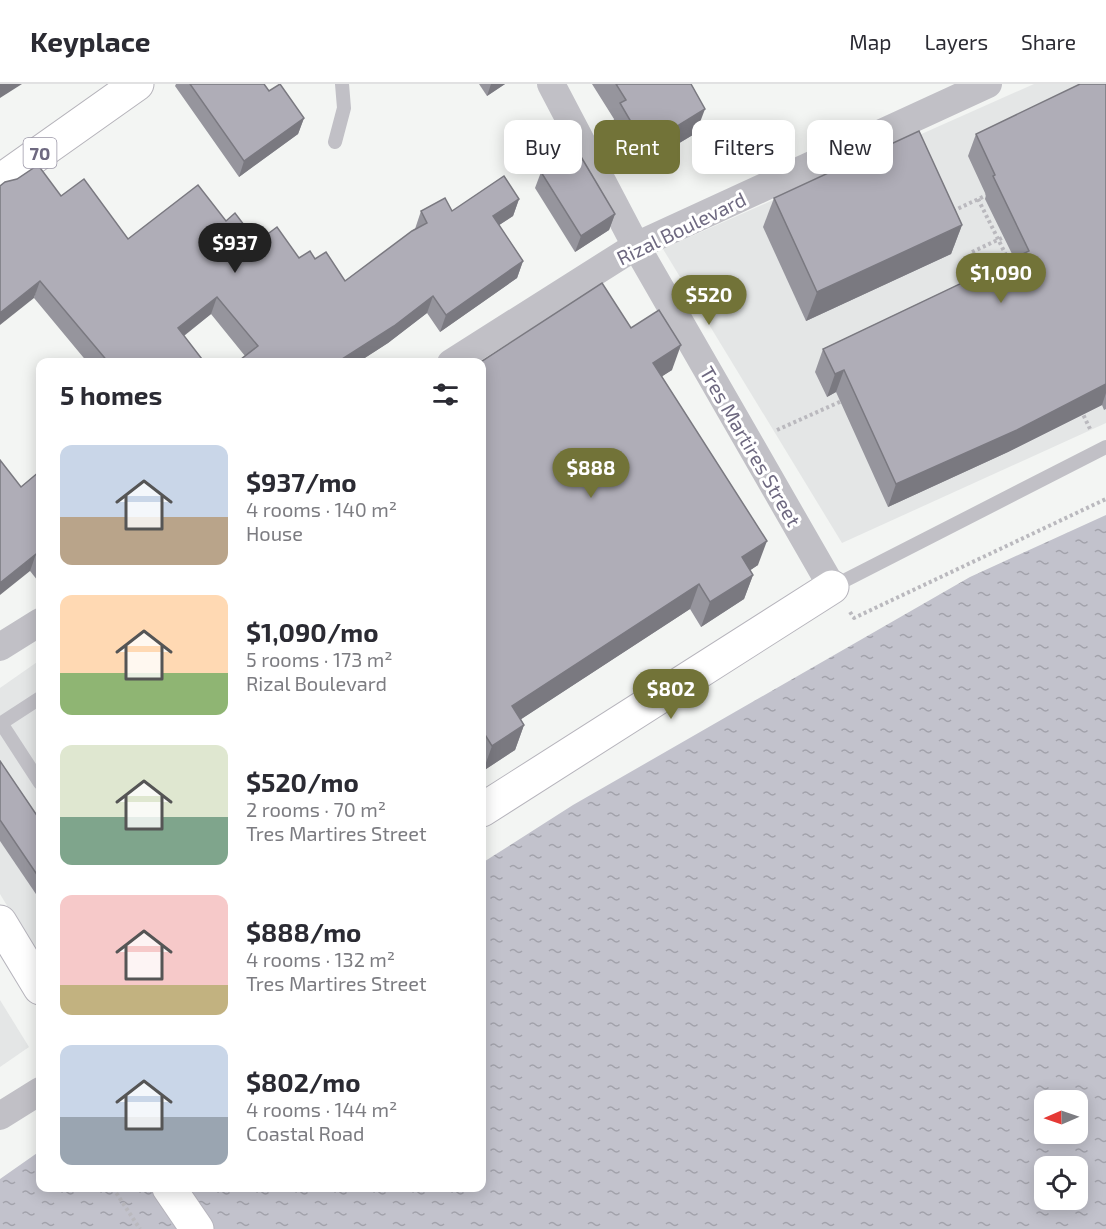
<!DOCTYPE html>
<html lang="en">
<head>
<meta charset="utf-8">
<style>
  :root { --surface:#fff; --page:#f7f7f7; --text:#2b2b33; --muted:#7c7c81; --line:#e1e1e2; --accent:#727338 }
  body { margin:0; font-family:"Exo 2",sans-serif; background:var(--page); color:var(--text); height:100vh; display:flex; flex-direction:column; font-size:22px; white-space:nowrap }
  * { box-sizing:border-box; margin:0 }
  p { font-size:20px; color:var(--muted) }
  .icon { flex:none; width:33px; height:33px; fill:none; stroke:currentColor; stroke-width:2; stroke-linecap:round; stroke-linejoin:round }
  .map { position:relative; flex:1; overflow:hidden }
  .sheet { position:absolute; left:36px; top:274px; width:450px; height:834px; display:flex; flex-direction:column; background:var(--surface); border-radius:12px; box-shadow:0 3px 15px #0003 }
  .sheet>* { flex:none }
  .guide { position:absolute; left:504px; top:36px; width:512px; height:54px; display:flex; gap:12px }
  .needle { width:39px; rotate:268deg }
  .controls { position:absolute; left:1034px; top:1006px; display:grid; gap:12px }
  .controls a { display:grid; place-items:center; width:54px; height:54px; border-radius:12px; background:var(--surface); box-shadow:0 3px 15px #0003; font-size:30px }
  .price { position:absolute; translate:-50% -51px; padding:0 14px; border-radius:21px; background:var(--accent); color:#fff; font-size:20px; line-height:39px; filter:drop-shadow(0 2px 3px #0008) }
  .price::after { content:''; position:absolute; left:50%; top:36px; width:18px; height:14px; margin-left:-9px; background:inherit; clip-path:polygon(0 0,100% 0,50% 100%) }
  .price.on { background:#222; color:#fff }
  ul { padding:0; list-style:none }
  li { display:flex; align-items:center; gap:18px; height:150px; padding:0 24px }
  li span { display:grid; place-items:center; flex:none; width:168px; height:120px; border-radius:12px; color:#555 }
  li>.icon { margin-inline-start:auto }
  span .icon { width:72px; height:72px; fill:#fffc; stroke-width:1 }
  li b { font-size:26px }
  h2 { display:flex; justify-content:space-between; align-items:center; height:72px; padding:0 24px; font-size:26px }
  .tag { padding:0 21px; border-radius:12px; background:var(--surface); box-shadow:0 3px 15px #0003; font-size:21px; line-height:54px }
  .tag.on { background:var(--accent); color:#fff }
  header { display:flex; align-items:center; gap:36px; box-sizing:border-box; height:84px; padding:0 30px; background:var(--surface); border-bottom:2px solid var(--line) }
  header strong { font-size:28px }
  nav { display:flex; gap:33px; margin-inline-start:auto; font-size:21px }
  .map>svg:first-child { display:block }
</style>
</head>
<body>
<header>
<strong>Keyplace</strong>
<nav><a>Map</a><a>Layers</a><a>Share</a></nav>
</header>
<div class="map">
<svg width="1106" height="1145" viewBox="0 0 1106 1145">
  <defs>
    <pattern id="water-ripples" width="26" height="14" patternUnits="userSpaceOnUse" patternTransform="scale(1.5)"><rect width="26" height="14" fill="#c2c2cc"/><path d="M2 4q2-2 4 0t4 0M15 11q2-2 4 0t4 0" fill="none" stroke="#a2a2ab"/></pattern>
  </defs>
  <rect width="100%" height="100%" fill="#f3f5f3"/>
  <g fill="#e4e6e6">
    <polygon points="1034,0 1106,0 1106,339 842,459 663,165"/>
    <polygon points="40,576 40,876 0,810 0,604"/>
    <polygon points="0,916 29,963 0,983"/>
  </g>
  <path fill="url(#water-ripples)" fill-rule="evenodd" d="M1106,431v714h-1106v-50l40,-28v37h442v-325l91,-58 397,-228zM1044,1017h33v33h-33zM1044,1083h33v33h-33z"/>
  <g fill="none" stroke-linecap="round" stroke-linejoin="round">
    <defs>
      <g id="secondary">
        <polyline points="482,726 832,503"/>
        <polyline points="0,838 40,904"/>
        <polyline points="169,1104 197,1145"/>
      </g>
      <polyline id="primary" points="0,97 137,0"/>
    </defs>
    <use href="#secondary" stroke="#b6b4bc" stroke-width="35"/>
    <use href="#primary" stroke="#b5b3ba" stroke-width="35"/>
    <g stroke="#bab9be" stroke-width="4" stroke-dasharray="3 3" stroke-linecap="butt">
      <polyline points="978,115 1010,179"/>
      <polyline points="953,127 989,110"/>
      <polyline points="972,168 1006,152"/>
      <polyline points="1081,326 1091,347"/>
      <polyline points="777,346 844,316"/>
      <polyline points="850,528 854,534 1106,415"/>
      <polyline points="113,1104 140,1145"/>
    </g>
    <g stroke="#c1c0c6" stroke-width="14">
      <polyline points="335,58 344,24 342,0"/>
      <polyline points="832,503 1106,363"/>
      <polyline points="1,639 40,699"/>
      <polyline points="0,640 40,614"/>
    </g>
    <g stroke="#c1c0c6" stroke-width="28">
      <polyline points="551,0 636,162 832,503"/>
      <polyline points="451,279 636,162 988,0"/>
      <polyline points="0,563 40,538"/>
      <polyline points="0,1032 40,1007"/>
    </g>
    <use href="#secondary" stroke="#fff" stroke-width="33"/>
    <use href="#primary" stroke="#fff" stroke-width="33"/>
  </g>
  <g fill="#96959d">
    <polygon points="176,0 264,0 269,7 304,34 298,50 239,93 175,2"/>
    <polygon points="479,0 505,0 487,12"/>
    <polygon points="592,0 691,0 696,49 636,85 611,43 614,35"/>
    <polygon points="1106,0 1106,325 1104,326 1102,321 1008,368 888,423 836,308 827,313 815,288 823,265 1014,174 985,115 986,111 968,72 976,50"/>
    <polygon points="541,88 615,130 609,146 575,168 535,104"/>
    <polygon points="61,112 128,155 226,137 257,158 299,174 315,175 345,197 415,145 421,127 452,127 519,115 513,132 499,141 523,177 517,194 440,248 427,229 388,259 357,279 236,279 245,272 211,230 184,252 205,279 88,279 34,214"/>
    <polygon points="774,114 962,141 951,170 806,237 763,143"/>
    <polygon points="631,244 672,286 662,292 758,481 750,486 753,491 744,515 701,543 690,525 521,635 524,641 515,666 483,687 482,685 482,279"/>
    <polygon points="40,387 40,495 38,497 30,487 21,403"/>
    <polygon points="0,677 40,736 40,816 0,757"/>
  </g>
  <g fill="#7a7980">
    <polygon points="0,0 22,0 0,14"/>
    <polygon points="491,0 505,0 487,12"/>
    <polygon points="705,25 696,49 636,85 645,62"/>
    <polygon points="304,34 298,50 239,93 244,77"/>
    <polygon points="519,115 513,132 487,149 493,132"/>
    <polygon points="615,130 609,146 575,168 581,152"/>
    <polygon points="962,141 951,170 806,237 817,208"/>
    <polygon points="523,177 517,194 440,248 446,231"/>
    <polygon points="40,197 34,214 0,241 0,229"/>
    <polygon points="433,212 427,229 388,259 357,279 336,279"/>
    <polygon points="217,213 211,230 172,261 178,244"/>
    <polygon points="681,261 672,286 644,304 653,279"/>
    <polygon points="844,286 836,308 827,313 835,290"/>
    <polygon points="1106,300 1106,309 1102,321 1008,368 888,423 896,400"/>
    <polygon points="767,457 758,481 733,498 742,473"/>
    <polygon points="36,470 30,487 0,511 0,499"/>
    <polygon points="753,491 744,515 701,543 710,518"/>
    <polygon points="699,500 690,525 503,647 512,622"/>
    <polygon points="524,641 515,666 483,687 492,662"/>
  </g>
  <g fill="#afadb7" stroke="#7a7980" stroke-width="1.5">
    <polygon points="190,0 264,0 269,7 280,0 304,34 244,77"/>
    <polygon points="616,0 691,0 705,25 645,62 620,19 626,16"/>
    <polygon points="1080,0 1106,0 1106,300 1017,346 896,400 844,286 835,290 823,265 1029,167 993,92 995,91 976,50"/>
    <polygon points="919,47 962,141 817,208 774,114"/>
    <polygon points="577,66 615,130 581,152 541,88"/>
    <polygon points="38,81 61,112 84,95 128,155 198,101 226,137 235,129 257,158 277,143 299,174 310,167 315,175 326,168 345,197 412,147 427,139 421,127 445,114 452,127 504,92 519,115 493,132 523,177 446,231 433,212 394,242 336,279 236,279 258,262 217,213 178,244 205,279 109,279 40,197 0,229 0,102 5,98 17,95"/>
    <polygon points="602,199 631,244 659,226 681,261 653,279 767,457 742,473 753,491 710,518 699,500 512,622 524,641 492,662 482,646 482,279 479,279"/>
    <polygon points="0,376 21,403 40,387 40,476 36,470 0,499"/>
    <polygon points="0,677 40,736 40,795 0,736"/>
  </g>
  <g text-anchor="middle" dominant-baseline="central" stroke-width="6" stroke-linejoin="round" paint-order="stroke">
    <rect fill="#fff" stroke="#9a96a6" stroke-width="1.5" x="23.5" y="54" width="33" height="30" rx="4.5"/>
    <g font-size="18" font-weight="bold" fill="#6e6980">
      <text x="40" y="69">70</text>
    </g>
    <g font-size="20" fill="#6e6980" stroke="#fff">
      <text transform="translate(681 144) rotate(-26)">Rizal Boulevard</text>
      <text transform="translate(751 362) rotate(60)">Tres Martires Street</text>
    </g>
  </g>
</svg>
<div class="controls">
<a><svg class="needle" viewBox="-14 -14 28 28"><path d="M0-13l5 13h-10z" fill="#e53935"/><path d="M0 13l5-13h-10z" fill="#7c7c81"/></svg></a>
<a><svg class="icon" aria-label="locate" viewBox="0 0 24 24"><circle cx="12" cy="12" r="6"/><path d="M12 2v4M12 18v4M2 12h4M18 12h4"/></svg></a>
</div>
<b class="price on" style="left:235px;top:190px">$937</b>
<b class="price" style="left:1001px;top:220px">$1,090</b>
<b class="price" style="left:709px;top:242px">$520</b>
<b class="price" style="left:591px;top:415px">$888</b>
<b class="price" style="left:671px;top:636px">$802</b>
<div class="guide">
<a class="tag">Buy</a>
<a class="tag on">Rent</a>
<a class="tag">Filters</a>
<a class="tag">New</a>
</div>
<section class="sheet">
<h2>5 homes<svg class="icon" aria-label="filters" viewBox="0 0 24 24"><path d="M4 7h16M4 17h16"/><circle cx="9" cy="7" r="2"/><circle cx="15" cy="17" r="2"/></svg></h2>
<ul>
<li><span style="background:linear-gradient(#c9d6e8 60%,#b9a48a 0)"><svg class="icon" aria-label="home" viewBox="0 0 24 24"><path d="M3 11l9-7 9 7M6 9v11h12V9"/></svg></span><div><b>$937/mo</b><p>4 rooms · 140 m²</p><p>House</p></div></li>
<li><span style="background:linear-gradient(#ffd9b3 65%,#8fb573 0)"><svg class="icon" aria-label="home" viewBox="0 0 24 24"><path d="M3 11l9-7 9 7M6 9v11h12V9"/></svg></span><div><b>$1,090/mo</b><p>5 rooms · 173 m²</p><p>Rizal Boulevard</p></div></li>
<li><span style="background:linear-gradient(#dfe7d0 60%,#7fa58c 0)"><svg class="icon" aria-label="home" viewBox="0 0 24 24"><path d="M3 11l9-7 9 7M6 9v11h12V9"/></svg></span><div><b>$520/mo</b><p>2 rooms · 70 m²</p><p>Tres Martires Street</p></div></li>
<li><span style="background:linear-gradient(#f6c9c9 75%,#c2b280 0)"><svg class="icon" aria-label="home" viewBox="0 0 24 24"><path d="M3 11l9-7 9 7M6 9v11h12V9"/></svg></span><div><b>$888/mo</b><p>4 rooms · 132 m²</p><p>Tres Martires Street</p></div></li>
<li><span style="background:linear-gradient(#c9d6e8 60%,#9aa5b1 0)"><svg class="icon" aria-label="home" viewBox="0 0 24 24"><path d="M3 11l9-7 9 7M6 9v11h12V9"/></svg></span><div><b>$802/mo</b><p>4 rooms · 144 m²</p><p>Coastal Road</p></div></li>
</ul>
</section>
</div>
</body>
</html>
